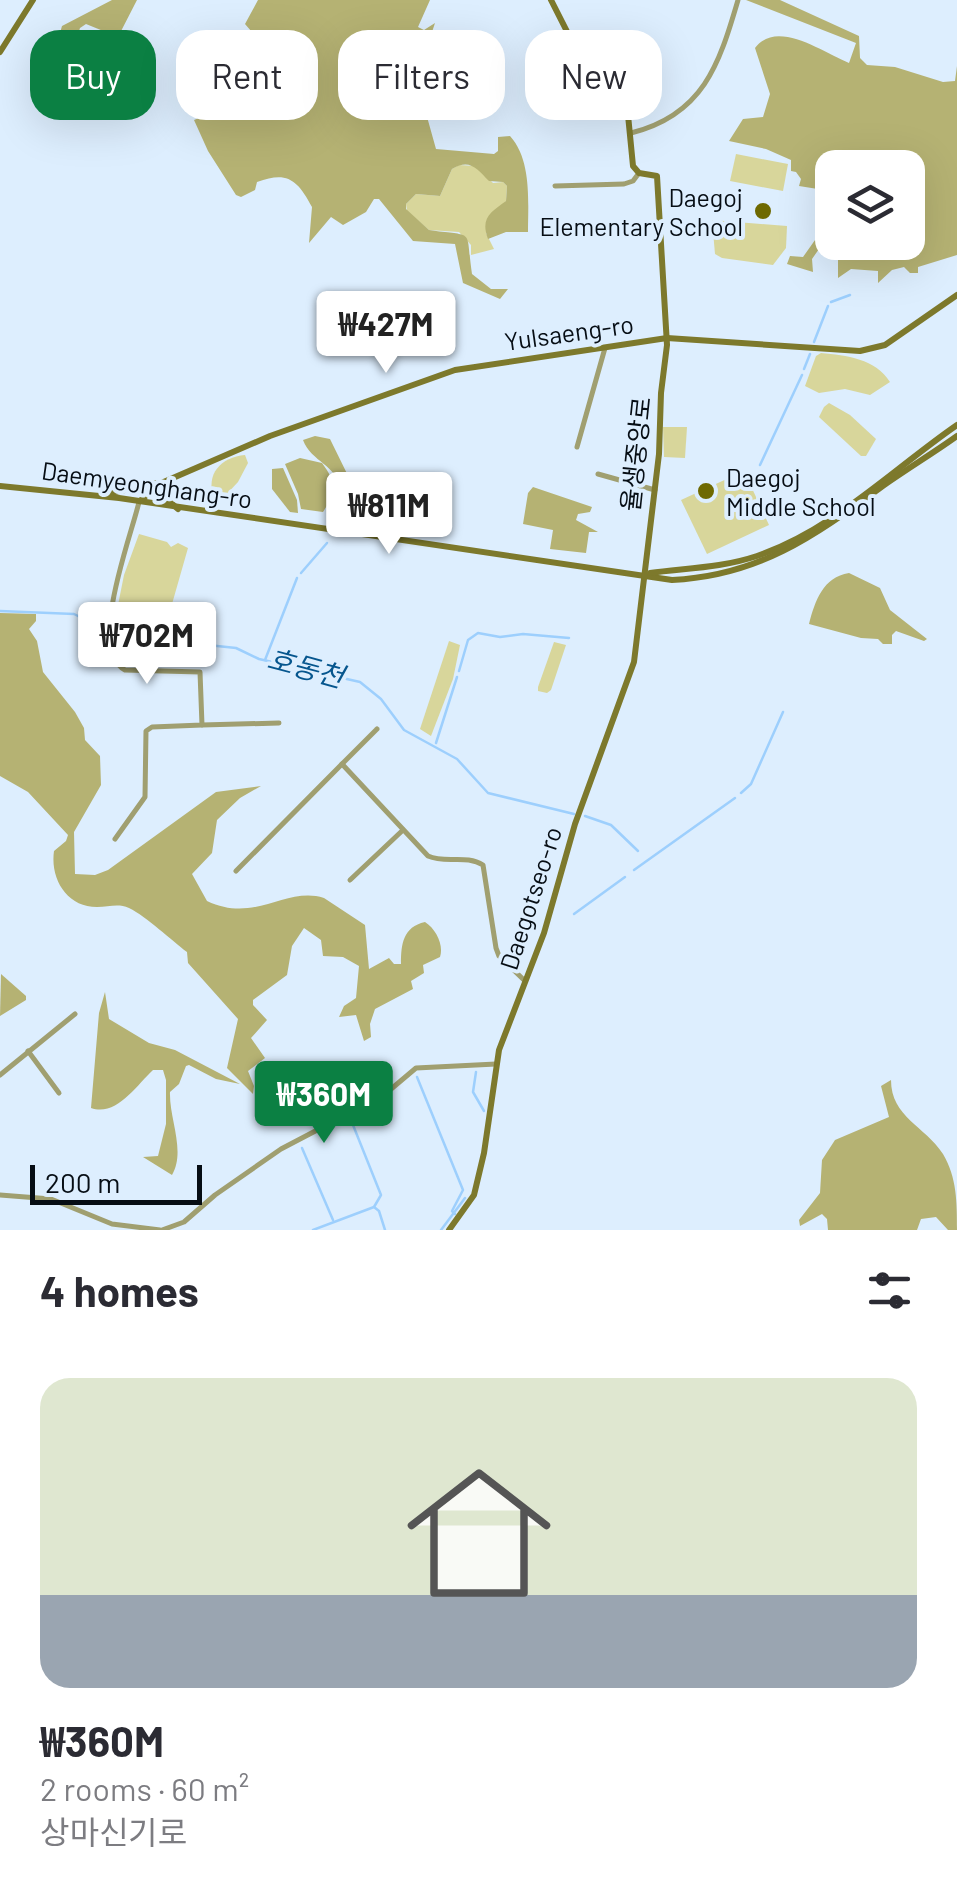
<!DOCTYPE html>
<html lang="en">
<head>
<meta charset="utf-8">
<style>
  :root { --surface:#fff; --page:#f2f2f3; --text:#2b2b33; --muted:#7c7c81; --accent:#0b8043 }
  body { margin:0; font-family:Barlow,"Noto Sans KR",sans-serif; background:var(--page); color:var(--text); height:100vh; display:flex; flex-direction:column; font-size:38px; white-space:nowrap }
  * { box-sizing:border-box; margin:0 }
  p { font-size:32px; color:var(--muted) }
  .icon { flex:none; width:55px; height:55px; fill:none; stroke:currentColor; stroke-width:2; stroke-linecap:round; stroke-linejoin:round }
  .map { position:relative; height:1230px; overflow:hidden }
  .details { display:flex; flex-direction:column; background:var(--surface); flex:1 }
  .details>* { flex:none }
  .banner { position:absolute; left:30px; top:30px; width:898px; height:90px; display:flex; gap:20px }
  .fabs { position:absolute; left:815px; top:150px; display:grid; gap:20px }
  .fabs a { display:grid; place-items:center; width:110px; height:110px; border-radius:20px; background:var(--surface); box-shadow:0 10px 40px #0002; font-size:50px }
  .scale { position:absolute; left:30px; bottom:25px; width:172px; box-sizing:border-box; padding-left:10px; border:5px solid #060d14; border-top:0; font-size:28px; line-height:35px; white-space:nowrap; color:#060d14; -webkit-text-stroke:8px #ddeefe; paint-order:stroke }
  .price { position:absolute; translate:-50% -85px; padding:0 22px; border-radius:10px; background:#fff; color:#222; font-size:32px; line-height:65px; filter:drop-shadow(0 2px 5px #0008) }
  .price::after { content:''; position:absolute; left:50%; top:60px; width:30px; height:22px; margin-left:-15px; background:inherit; clip-path:polygon(0 0,100% 0,50% 100%) }
  .price.selected { background:var(--accent); color:#fff }
  ul { padding:0; list-style:none }
  li { display:grid; align-content:center; gap:20px; height:530px; padding:0 40px }
  li span { display:grid; place-items:center; height:310px; border-radius:30px; color:#555 }
  li>.icon { margin-inline-start:auto }
  span .icon { width:180px; height:180px; fill:#fffc; stroke-width:1 }
  li b { font-size:42px }
  h2 { display:flex; justify-content:space-between; align-items:center; height:120px; padding:0 40px; font-size:42px }
  .tag { padding:0 35px; border-radius:30px; background:var(--surface); box-shadow:0 10px 40px #0002; font-size:35px; line-height:90px }
  .tag.selected { background:var(--accent); color:#fff }
  .map>svg:first-child { display:block }
</style>
</head>
<body>
<div class="map">
<svg width="957" height="1230" viewBox="0 0 957 1230">
  <rect width="100%" height="100%" fill="#ddeefe"/>
  <g fill="#d8d69b">
    <polygon points="736,154 788,164 783,191 730,181"/>
    <polygon points="459,165 476,166 493,183 503,182 507,186 506,201 486,233 494,249 471,255 471,245 459,232 429,230 407,211 406,204 416,194 440,196 452,169"/>
    <polygon points="712,220 787,226 786,248 773,265 722,258 715,254"/>
    <path d="M821,353c25,2 55,6 69,29l-20,13 -25,-6 -26,4 -14,-7 11,-30z"/>
    <polygon points="829,403 850,415 876,439 866,456 861,456 819,417 824,407"/>
    <polygon points="663,427 687,427 685,458 664,457"/>
    <path d="M245,455l3,8 -10,19 -16,17h-8c-9,-25 7,-42 31,-44z"/>
    <polygon points="744,471 769,525 707,554 681,500"/>
    <polygon points="139,534 167,542 171,547 178,543 188,548 164,632 151,628 149,623 143,629 113,630 124,575"/>
    <polygon points="449,641 460,645 453,679 431,736 420,729"/>
    <polygon points="554,642 566,645 551,690 547,693 538,691 538,687"/>
  </g>
  <g fill="#b5b273" fill-rule="evenodd">
    <path d="M112,0h25l-19,37 -32,-13 -6,4c-4,11 1,20 -12,25l-12,-6 6,-21z"/>
    <path d="M258,0h172l-12,27 6,3 11,-7 -4,12 -6,3c3,15 11,20 22,28l-3,10h-19l-8,5 19,68 58,5 4,-3v-14l12,-1c22,24 18,67 18,96h-22l-18,7c-8,-21 3,-27 18,-38l1,-15 -4,-4 -14,-1c-12,-12 -19,-23 -37,-12l-12,27 -24,-2 -10,10v5l23,21c48,7 36,-3 43,44l19,15h17l-8,10 -37,-16 -8,-39 -42,-3 -34,-42h-5l-8,13 -23,13 -12,-8 -22,26 3,-36c-15,-28 -25,-36 -55,-25l-2,8 -14,7 -5,-2 -28,-44 -14,-31 26,-11 37,-50 -8,-11 8,-10 -12,-14z"/>
    <path d="M746,0h34l79,36 1,22 7,7 28,2 48,15 12,-1 2,-15v189l-39,12v6h-8l-6,-6 -12,3 -14,13v-12l-27,-2 -13,9v-23l-19,-6 -7,10 1,13 -26,-8 3,-8 13,1 17,-24 4,-43 -25,-4 2,-7 -5,-7 -5,-1v-11l-25,-11 -37,-8 14,-22 20,-2 7,-23 -15,-46c22,-29 67,4 94,15l7,-20zM832,168h76v74h-76z"/>
    <path d="M315,436l15,3 27,55 -29,17c29,-44 -14,-42 -25,-71z"/>
    <path d="M300,458l22,5c15,20 14,29 1,49l-22,-3 -3,-15 -13,-30z"/>
    <polygon points="283,468 297,500 298,513 290,512 272,489 272,469"/>
    <polygon points="533,487 592,507 590,512 578,514 576,520 598,532 589,532 586,553 550,549 553,530 523,524 528,493"/>
    <path d="M849,573l31,15 10,22 37,29 -3,2 -28,-10 -4,4v9h-9l-5,-5 -17,-1 -52,-14c6,-23 14,-47 40,-51z"/>
    <path d="M0,613l36,1v7l-7,8 8,12 6,31 32,40 9,16 1,12 15,16 1,29 -27,47 1,42 20,1 13,-5 108,-78 45,-6 -21,12 -23,22 -5,33 -20,21 15,27c48,23 79,-15 117,-3l41,27 4,44 20,-11 5,6h7c0,-20 2,-37 24,-42 11,7 19,23 15,35l-17,8 1,8 -13,8 2,8 -38,20 -5,15 1,13 -7,4 -8,-26 -17,2 5,-11 12,-8 3,-32 -16,-9 -20,-1 -2,-16 -17,-12 -12,18 -5,29 -34,25v5l14,15 -16,18 14,20 -17,13 6,15 -1,8 -26,-26 11,-49 -50,-56 -1,-11c-16,-12 -40,-35 -58,-44 -11,-5 -20,-1 -32,-1 -30,0 -47,-28 -43,-56l12,-10 2,-6 -40,-43 -28,-16z"/>
    <polygon points="1,974 26,996 26,1000 0,1016"/>
    <path d="M105,992l4,27 40,24 26,7 65,34 -24,-5 -27,-14 -3,1 -7,18 -9,8c-1,27 16,59 2,83l-29,-18 15,-1 8,-32v-44l-3,-10h-10c-17,16 -37,47 -62,38l8,-95z"/>
    <path d="M891,1080c0,37 34,46 52,74 14,24 14,48 14,76h-9l-12,-13 -15,2 -4,11h-89l-1,-11 -5,-5 -22,12 -1,-6 21,-27 2,-33 13,-20 54,-23 -8,-31z"/>
  </g>
  <g fill="none" stroke-linecap="round" stroke-linejoin="round">
    <g stroke="#9dcffd" stroke-width="2.5">
      <polyline points="831,302 850,295"/>
      <polyline points="814,342 828,306"/>
      <polyline points="804,369 810,354"/>
      <polyline points="760,465 802,375"/>
      <polyline points="337,516 363,500"/>
      <polyline points="301,573 327,543"/>
      <polyline points="0,611 74,614 104,629"/>
      <polyline points="113,634 145,632 189,643 236,648 259,659 360,682 381,699 404,730 457,759 488,793 574,814"/>
      <polyline points="265,660 297,578"/>
      <polyline points="459,671 468,640 478,633 500,637 523,634 569,638"/>
      <polyline points="436,743 457,677"/>
      <polyline points="741,793 751,784 783,712"/>
      <polyline points="585,816 611,825 638,851"/>
      <polyline points="634,870 735,798"/>
      <polyline points="574,914 625,877"/>
      <polyline points="476,1072 473,1092 484,1111"/>
      <polyline points="417,1077 463,1190 452,1211 455,1214"/>
      <polyline points="351,1120 381,1195 374,1207"/>
      <polyline points="302,1148 333,1220"/>
      <polyline points="313,1230 374,1207 379,1211 385,1230"/>
      <polyline points="441,1230 465,1198"/>
    </g>
    <g stroke="#a09f70" stroke-width="5">
      <path d="M631,133c72,-18 88,-68 107,-133"/>
      <polyline points="555,186 624,184 633,181 639,173"/>
      <polyline points="577,447 605,348"/>
      <polyline points="598,474 655,490"/>
      <polyline points="202,725 279,723"/>
      <polyline points="342,764 377,729"/>
      <path d="M115,839l30,-42 1,-66 6,-4 50,-2 -2,-53 -75,-2c-38,-21 6,-133 14,-168"/>
      <path d="M236,871l106,-107 86,92c18,8 38,-2 55,9l13,83 3,8 26,25"/>
      <polyline points="350,880 403,830"/>
      <polyline points="28,1051 59,1093"/>
      <polyline points="0,1075 75,1014"/>
      <polyline points="0,1195 51,1199 112,1224 160,1230"/>
      <polyline points="162,1230 184,1222 215,1195 281,1149 384,1095 416,1068 496,1064"/>
    </g>
    <g stroke="#7d792c" stroke-width="6">
      <polyline points="0,52 33,0"/>
      <polyline points="164,484 162,495 178,509"/>
      <path d="M0,486l119,12 553,82c86,-4 141,-43 208,-92 25,-18 52,-34 77,-52"/>
      <polyline points="106,494 157,483"/>
      <polyline points="140,501 159,484 270,436 455,370 667,338 860,351 885,345 957,295"/>
      <path d="M650,573c37,-5 71,-5 107,-17 75,-25 136,-87 200,-131"/>
      <polyline points="449,1230 474,1195 484,1153 499,1050 544,933 575,824 634,662 659,454 661,393 667,345 657,176 639,173 633,166 628,115 586,69 551,0"/>
    </g>
  </g>
  <g fill="#6e6901" stroke="#ddeefe" stroke-width="4">
    <circle cx="763" cy="211" r="10"/>
    <circle cx="706" cy="491" r="10"/>
  </g>
  <g text-anchor="middle" dominant-baseline="central" stroke-width="8" stroke-linejoin="round" paint-order="stroke">
    <g font-size="25" fill="#060d14" stroke="#ddeefe" text-anchor="end">
      <text x="743" y="197">Daegoj<tspan x="743" dy="29">Elementary School</tspan></text>
      <text x="726" y="477" text-anchor="start">Daegoj<tspan x="726" dy="29">Middle School</tspan></text>
    </g>
    <g font-size="25" fill="#060d14" stroke="#ddeefe">
      <text transform="translate(569 332) rotate(-8)">Yulsaeng-ro</text>
      <text transform="translate(635 454) rotate(-84)">율생중앙로</text>
      <text transform="translate(147 484) rotate(8)">Daemyeonghang-ro</text>
      <text transform="translate(530 898) rotate(-72)">Daegotseo-ro</text>
    </g>
    <g font-size="28" font-style="italic" fill="#06568e" stroke="#ddeefe">
      <text transform="translate(306 667) rotate(15)">호동천</text>
    </g>
  </g>
</svg>
<div class="fabs">
<a><svg class="icon" aria-label="layers" viewBox="0 0 24 24"><path d="M12 4l9 5-9 5-9-5zM3 14l9 5 9-5"/></svg></a>
</div>
<div class="scale">200 m</div>
<b class="price" style="left:386px;top:376px">₩427M</b>
<b class="price" style="left:389px;top:557px">₩811M</b>
<b class="price" style="left:147px;top:687px">₩702M</b>
<b class="price selected" style="left:324px;top:1146px">₩360M</b>
<div class="banner">
<a class="tag selected">Buy</a>
<a class="tag">Rent</a>
<a class="tag">Filters</a>
<a class="tag">New</a>
</div>
</div>
<section class="details">
<h2>4 homes<svg class="icon" aria-label="filters" viewBox="0 0 24 24"><path d="M4 7h16M4 17h16"/><circle cx="9" cy="7" r="2"/><circle cx="15" cy="17" r="2"/></svg></h2>
<ul>
<li><span style="background:linear-gradient(#dfe7d0 70%,#9aa5b1 0)"><svg class="icon" aria-label="home" viewBox="0 0 24 24"><path d="M3 11l9-7 9 7M6 9v11h12V9"/></svg></span><div><b>₩360M</b><p>2 rooms · 60 m²</p><p>상마신기로</p></div></li>
</ul>
</section>
</body>
</html>
